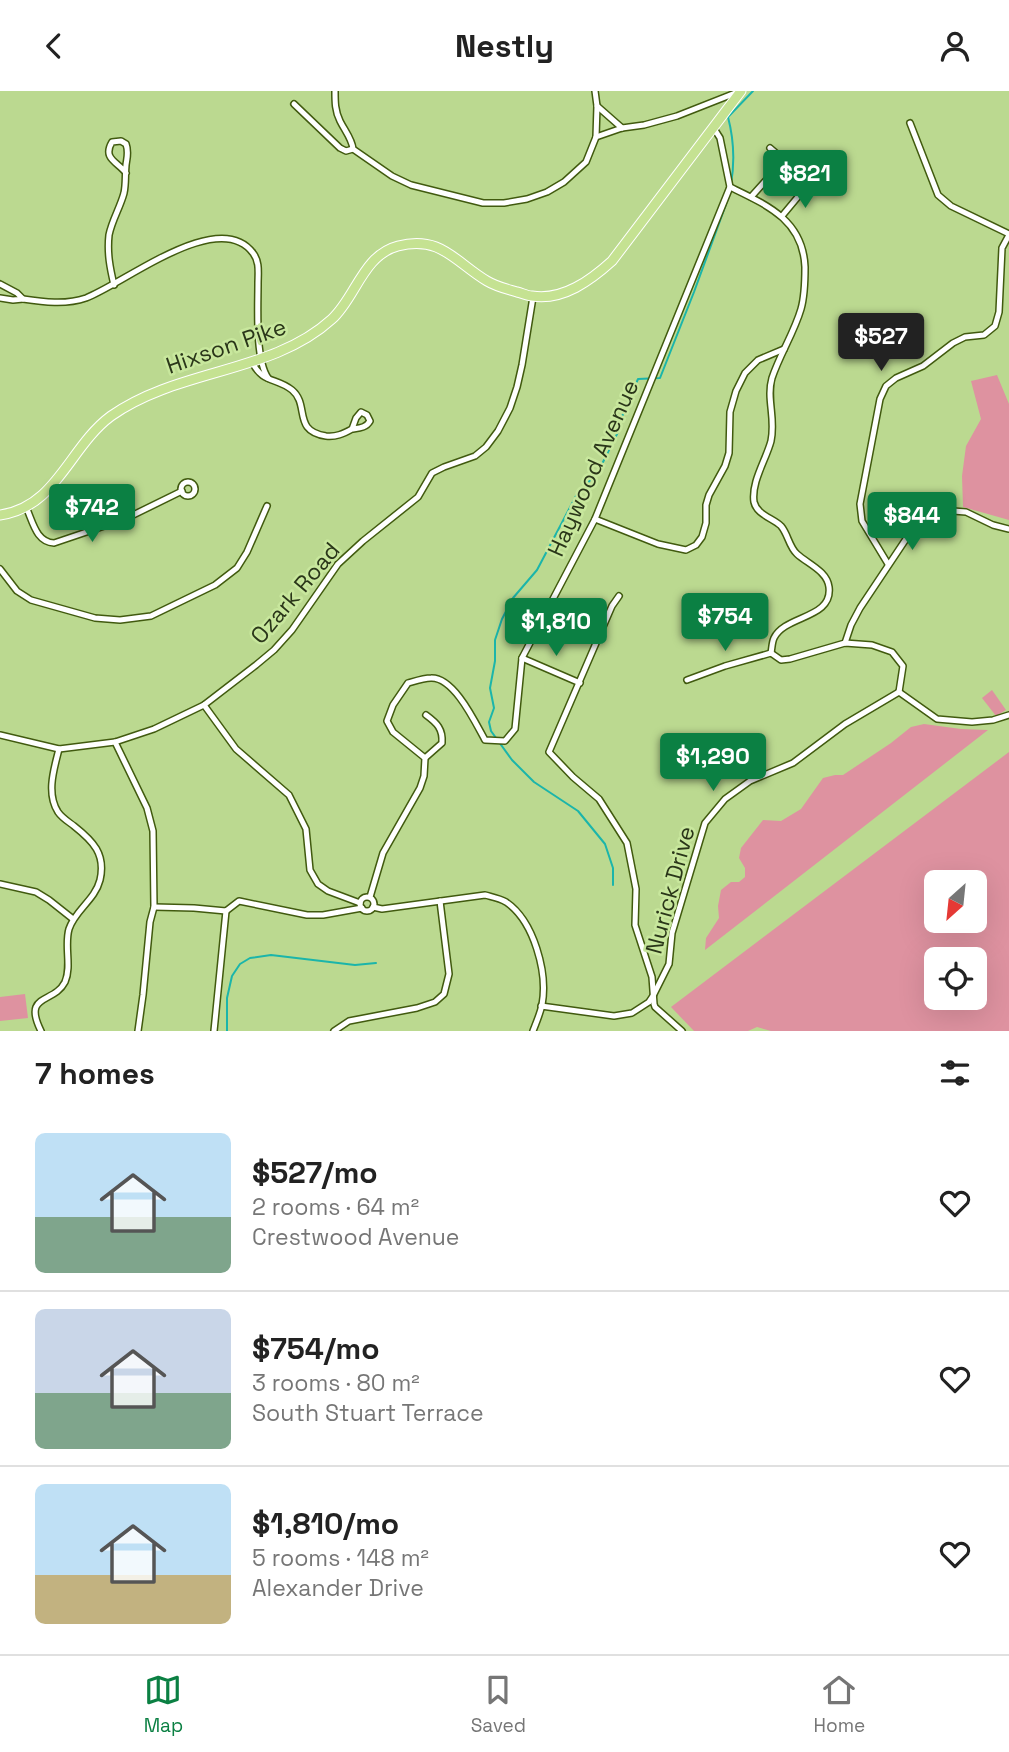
<!DOCTYPE html>
<html lang="en">
<head>
<meta charset="utf-8">
<style>
  :root { --surface:#fff; --page:#f6f6f6; --text:#222; --muted:#767676; --line:#e0e0e0; --accent:#0b8043 }
  body { margin:0; font-family:"Space Grotesk",sans-serif; background:var(--page); color:var(--text); height:100vh; display:flex; flex-direction:column; font-size:26px; white-space:nowrap }
  * { box-sizing:border-box; margin:0 }
  p { font-size:23px; color:var(--muted) }
  .icon { flex:none; width:38px; height:38px; fill:none; stroke:currentColor; stroke-width:2; stroke-linecap:round; stroke-linejoin:round }
  .map { position:relative; height:940px; overflow:hidden }
  .panel { display:flex; flex-direction:column; background:var(--surface); flex:1 }
  .panel>* { flex:none }
  .needle { width:46px; rotate:207deg }
  .fabs { position:absolute; left:924px; top:779px; display:grid; gap:14px }
  .fabs a { display:grid; place-items:center; width:63px; height:63px; border-radius:10px; background:var(--surface); box-shadow:0 7px 28px #0002; font-size:35px }
  .price { position:absolute; translate:-50% -60px; padding:0 16px; border-radius:7px; background:var(--accent); color:#fff; font-size:23px; line-height:46px; filter:drop-shadow(0 2px 4px #0008) }
  .price::after { content:''; position:absolute; left:50%; top:42px; width:21px; height:16px; margin-left:-10px; background:inherit; clip-path:polygon(0 0,100% 0,50% 100%) }
  .price.selected { background:#222; color:#fff }
  ul { padding:0; list-style:none }
  li { display:flex; align-items:center; gap:21px; height:175px; padding:0 35px }
  li+li { border-top:2px solid var(--line) }
  li span { display:grid; place-items:center; flex:none; width:196px; height:140px; border-radius:10px; color:#555 }
  li>.icon { margin-inline-start:auto }
  span .icon { width:84px; height:84px; fill:#fffc; stroke-width:1 }
  li b { font-size:30px }
  h2 { display:flex; justify-content:space-between; align-items:center; height:84px; padding:0 35px; font-size:30px }
  header { display:flex; justify-content:space-between; align-items:center; height:91px; padding:0 35px; background:var(--surface); font-size:32px; font-weight:700 }
  .menu { display:flex; justify-content:space-around; align-items:center; height:98px; border-top:2px solid var(--line); background:var(--surface); font-size:19px; color:var(--muted) }
  .menu a { display:grid; justify-items:center; gap:4px }
  .menu .selected { color:var(--accent) }
  .map>svg:first-child { display:block }
</style>
</head>
<body>
<header><svg class="icon" aria-label="back" viewBox="0 0 24 24"><path d="M15 5l-7 7 7 7"/></svg>Nestly<svg class="icon" aria-label="person" viewBox="0 0 24 24"><circle cx="12" cy="8" r="4"/><path d="M4 21q1-7 8-7t8 7"/></svg></header>
<div class="map">
<svg width="1009" height="940" viewBox="0 0 1009 940">
  <rect width="100%" height="100%" fill="#bbd990"/>
  <g fill="#de92a0" fill-rule="evenodd">
    <polygon points="997,284 1009,313 1009,429 963,416 962,385 966,355 981,328 971,290"/>
    <polygon points="992,599 1006,619 996,625 982,607"/>
    <polygon points="924,633 961,638 988,639 705,859 706,847 719,827 718,815 721,799 731,791 739,791 745,786 745,777 739,767 741,757 763,729 781,730 801,718 823,687 835,684 843,684 891,652 911,636"/>
    <path d="M1009,661v279h-238l-14,-4 -9,4h-54l-23,-24zM936,791h39v39h-39zM936,868h39v38h-39z"/>
    <polygon points="25,903 28,927 0,930 0,906"/>
  </g>
  <g fill="none" stroke-linecap="round" stroke-linejoin="round">
    <g stroke="#1bb5aa" stroke-width="2">
      <path d="M731,93c4,-23 3,-44 -3,-67l25,-26"/>
      <polyline points="613,794 613,777 605,753 578,720 534,691 512,669 491,640 489,631 494,617 490,597 495,570 495,549 502,528 513,507 537,479 577,403 598,381 618,341 618,335 638,288 660,287 694,201 729,105"/>
      <polyline points="227,940 227,907 232,885 240,873 250,867 271,864 355,874 376,872"/>
    </g>
    <defs>
      <g id="street">
        <path d="M335,0c0,11 0,20 5,30 5,10 12,18 13,28l39,27 19,9 72,18h21l23,-4 20,-7 17,-10 22,-20 10,-25 26,-9 22,-3 33,-9 61,-24"/>
        <polyline points="595,0 597,15 622,37"/>
        <polyline points="294,13 340,57 346,60 353,58"/>
        <polyline points="910,32 938,104 951,115 1009,143"/>
        <polyline points="596,46 597,15"/>
        <path d="M730,96c37,18 73,33 75,80 0,14 0,28 -4,42 -7,24 -21,45 -29,69 -6,21 4,40 -1,63 -5,19 -20,41 -17,61 3,13 19,16 27,24 7,8 8,21 16,28 11,10 30,17 32,33 4,32 -44,28 -55,51 -2,4 -2,10 -3,15"/>
        <polyline points="751,106 784,69 770,57"/>
        <polyline points="782,125 807,95"/>
        <polyline points="0,193 17,202 23,208 13,209 0,207"/>
        <path d="M114,194c-4,-17 -7,-32 -5,-50 3,-15 11,-27 15,-42 2,-9 1,-18 2,-28 1,-8 3,-13 0,-21l-5,-3 -9,1c-10,17 6,20 14,31"/>
        <path d="M23,208c20,3 43,6 63,-1 39,-15 133,-91 167,-45 7,9 5,20 5,31 0,23 -3,75 10,94"/>
        <path d="M252,271c11,22 24,15 40,28 18,15 0,41 34,46 10,1 17,-2 26,-7l4,-11 5,-6 6,3 3,6c-4,7 -11,7 -18,8"/>
        <circle cx="188" cy="398" r="7"/>
        <path d="M26,416c7,15 10,35 28,36l71,-24 57,-28"/>
        <polyline points="595,428 658,453 686,459 696,454 702,446 706,432 706,414 709,404 725,375 729,362 730,321 736,300 745,282 758,269 784,258"/>
        <polyline points="888,473 862,430 860,413 880,308 886,295 896,287 923,275 953,252 965,246 984,244 995,235 999,221 1002,157 1009,144"/>
        <polyline points="0,478 17,500 31,509 95,527 120,529 151,525 215,494 237,477 247,461 267,415"/>
        <polyline points="619,505 612,515 549,661 573,686 599,708 627,752 636,798 635,834 652,886 654,913 655,916 682,940"/>
        <polyline points="845,552 851,534 860,517 918,430 940,419 966,421 993,434 1009,438"/>
        <polyline points="771,562 781,569 790,568 845,552 872,554 892,561 903,575 899,601"/>
        <polyline points="522,567 580,592"/>
        <polyline points="687,589 725,575 771,562"/>
        <polyline points="899,601 937,628 972,631 993,629 1009,624"/>
        <polyline points="204,614 236,658 289,704 306,738 310,779 318,793 328,800 360,812"/>
        <polyline points="0,644 59,658 115,651 154,638 204,614 256,574 274,559 292,539 338,473 363,450 418,406 432,382 444,376 475,365 486,356 498,340 510,317 517,296 522,274 533,206"/>
        <polyline points="115,651 147,717 153,740 154,816 150,831 143,904 138,940"/>
        <path d="M425,667l17,-15c1,-14 -5,-20 -16,-28"/>
        <polyline points="0,793 36,801 49,809 73,828"/>
        <path d="M370,806l13,-44 37,-65 4,-12 1,-18 -32,-26 -6,-11 6,-16 15,-22c7,-2 16,-5 23,-5 23,-1 44,44 54,62l20,1 10,-12 7,-71 73,-139 135,-332 -10,-49 -7,-11"/>
        <circle cx="367" cy="813" r="7"/>
        <polyline points="154,816 194,817 226,820"/>
        <path d="M373,816l9,2 103,-14c7,2 14,3 21,7 28,19 42,71 36,103 -2,9 -6,18 -9,26"/>
        <polyline points="226,820 239,810 307,824 323,824 362,817"/>
        <polyline points="541,915 614,925 632,922 649,911 653,905 669,873 672,842 705,732 725,708 750,690 793,672 845,633 899,601"/>
        <path d="M41,940c-19,-38 13,-27 24,-49 7,-16 -1,-36 4,-53 6,-19 26,-29 31,-49 6,-26 -7,-39 -26,-54 -5,-4 -12,-8 -16,-14 -12,-19 -4,-43 1,-63"/>
        <polyline points="214,940 226,820"/>
        <polyline points="334,940 349,930 417,917 435,911 444,903 449,883 440,810"/>
      </g>
      <path id="primary" d="M0,424c57,-8 69,-68 111,-99 68,-48 161,-42 221,-97 24,-22 31,-64 66,-73 43,-11 57,16 89,35 10,6 20,8 30,11 5,1 10,4 15,4 31,5 59,-16 80,-35l129,-170"/>
    </defs>
    <use href="#street" stroke="#415a0f" stroke-width="8"/>
    <use href="#primary" stroke="#fff" stroke-width="11"/>
    <use href="#street" stroke="#fff" stroke-width="5"/>
    <use href="#primary" stroke="#c5e292" stroke-width="9"/>
  </g>
  <g text-anchor="middle" dominant-baseline="central" stroke-width="5" stroke-linejoin="round" paint-order="stroke">
    <g font-size="23" fill="#2a3619" stroke="#c8e79d">
      <text transform="translate(226 255) rotate(-19)">Hixson Pike</text>
      <text transform="translate(593 377) rotate(-66)">Haywood Avenue</text>
      <text transform="translate(295 502) rotate(-50)">Ozark Road</text>
      <text transform="translate(670 799) rotate(-75)">Nurick Drive</text>
    </g>
  </g>
</svg>
<div class="fabs">
<a><svg class="needle" viewBox="-14 -14 28 28"><path d="M0-13l5 13h-10z" fill="#e53935"/><path d="M0 13l5-13h-10z" fill="#767676"/></svg></a>
<a><svg class="icon" aria-label="locate" viewBox="0 0 24 24"><circle cx="12" cy="12" r="6"/><path d="M12 2v4M12 18v4M2 12h4M18 12h4"/></svg></a>
</div>
<b class="price" style="left:805px;top:119px">$821</b>
<b class="price selected" style="left:881px;top:282px">$527</b>
<b class="price" style="left:92px;top:453px">$742</b>
<b class="price" style="left:912px;top:461px">$844</b>
<b class="price" style="left:725px;top:562px">$754</b>
<b class="price" style="left:556px;top:567px">$1,810</b>
<b class="price" style="left:713px;top:702px">$1,290</b>
</div>
<section class="panel">
<h2>7 homes<svg class="icon" aria-label="filters" viewBox="0 0 24 24"><path d="M4 7h16M4 17h16"/><circle cx="9" cy="7" r="2"/><circle cx="15" cy="17" r="2"/></svg></h2>
<ul>
<li><span style="background:linear-gradient(#bfe0f5 60%,#7fa58c 0)"><svg class="icon" aria-label="home" viewBox="0 0 24 24"><path d="M3 11l9-7 9 7M6 9v11h12V9"/></svg></span><div><b>$527/mo</b><p>2 rooms · 64 m²</p><p>Crestwood Avenue</p></div><svg class="icon" aria-label="heart" viewBox="0 0 24 24"><path d="M12 20l-8-8c-3-5 5-10 8-4 3-6 11-1 8 4z"/></svg></li>
<li><span style="background:linear-gradient(#c9d6e8 60%,#7fa58c 0)"><svg class="icon" aria-label="home" viewBox="0 0 24 24"><path d="M3 11l9-7 9 7M6 9v11h12V9"/></svg></span><div><b>$754/mo</b><p>3 rooms · 80 m²</p><p>South Stuart Terrace</p></div><svg class="icon" aria-label="heart" viewBox="0 0 24 24"><path d="M12 20l-8-8c-3-5 5-10 8-4 3-6 11-1 8 4z"/></svg></li>
<li><span style="background:linear-gradient(#bfe0f5 65%,#c2b280 0)"><svg class="icon" aria-label="home" viewBox="0 0 24 24"><path d="M3 11l9-7 9 7M6 9v11h12V9"/></svg></span><div><b>$1,810/mo</b><p>5 rooms · 148 m²</p><p>Alexander Drive</p></div><svg class="icon" aria-label="heart" viewBox="0 0 24 24"><path d="M12 20l-8-8c-3-5 5-10 8-4 3-6 11-1 8 4z"/></svg></li>
</ul>
</section>
<nav class="menu">
<a class="selected"><svg class="icon" aria-label="map" viewBox="0 0 24 24"><path d="M3 6l6-2 6 2 6-2v14l-6 2-6-2-6 2zM9 4v14M15 6v14"/></svg>Map</a>
<a><svg class="icon" aria-label="saved" viewBox="0 0 24 24"><path d="M7 4h10v16l-5-4-5 4z"/></svg>Saved</a>
<a><svg class="icon" aria-label="home" viewBox="0 0 24 24"><path d="M3 11l9-7 9 7M6 9v11h12V9"/></svg>Home</a>
</nav>
</body>
</html>
